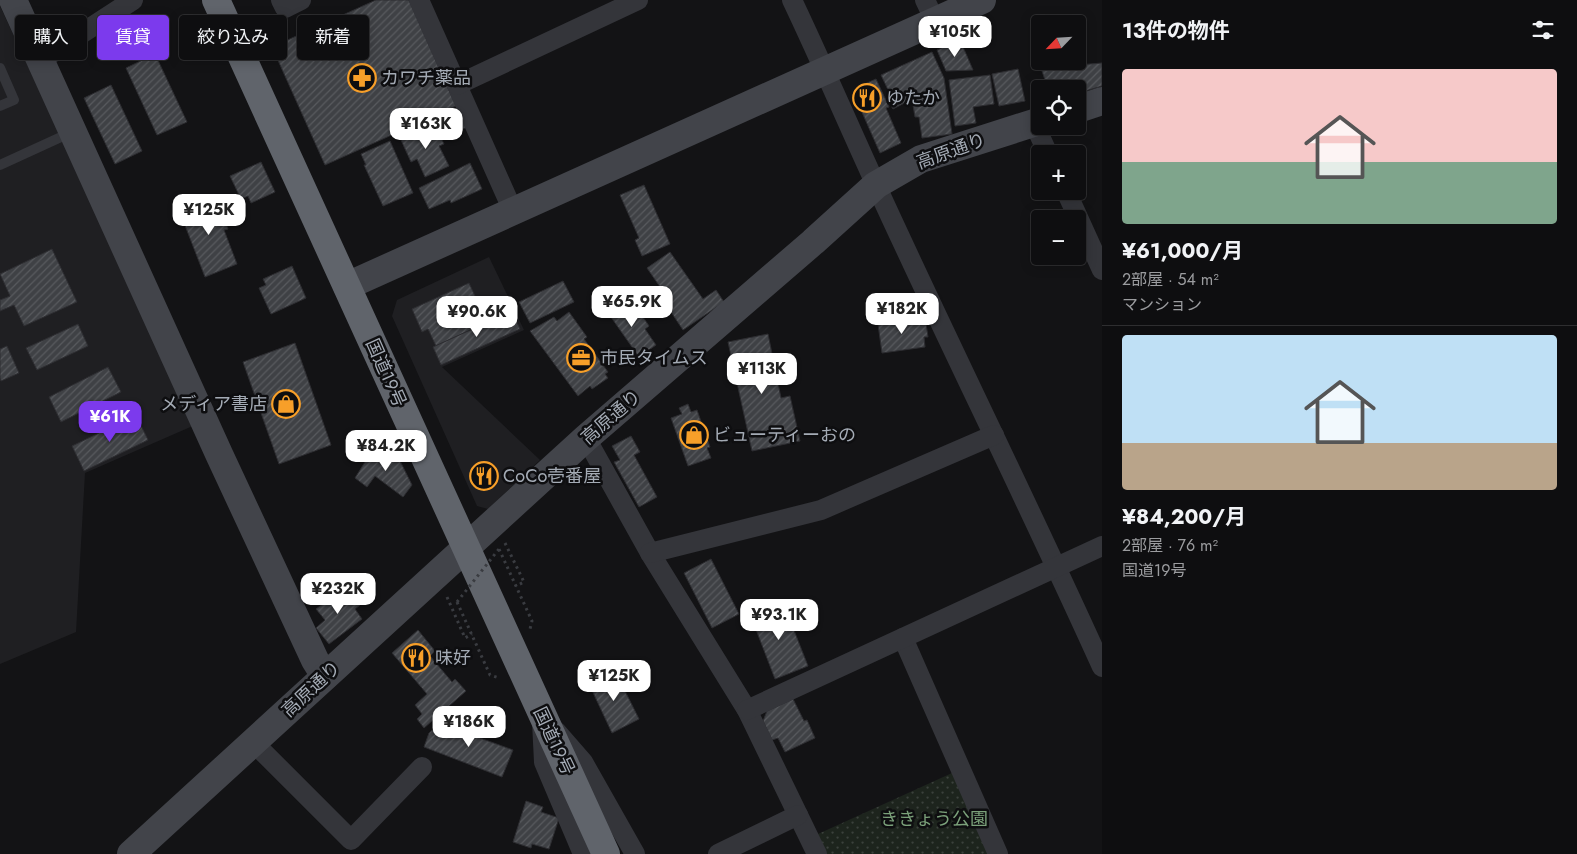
<!DOCTYPE html>
<html lang="ja">
<head>
<meta charset="utf-8">
<style>
  :root { --surface:#0e0e10; --page:#1c1c1e; --text:#f1f3f6; --muted:#9b9c9f; --line:#2e2e30; --accent:#7c3aed }
  body { margin:0; font-family:Jost,"Noto Sans JP",sans-serif; background:var(--page); color:var(--text); height:100vh; display:flex; flex-direction:column; font-size:19px; white-space:nowrap }
  * { box-sizing:border-box; margin:0 }
  p { font-size:16px; color:var(--muted) }
  .icon { flex:none; width:28px; height:28px; fill:none; stroke:currentColor; stroke-width:2; stroke-linecap:round; stroke-linejoin:round }
  .map { position:relative; flex:1; overflow:hidden }
  .side { display:flex; flex-direction:column; background:var(--surface); width:475px }
  .side>* { flex:none }
  .top-card { position:absolute; left:15px; top:15px; width:475px; height:45px; display:flex; gap:10px }
  .needle { width:32px; rotate:245deg }
  .tools { position:absolute; left:1031px; top:15px; display:grid; gap:10px }
  .tools a { display:grid; place-items:center; width:55px; height:55px; border-radius:5px; background:var(--surface); box-shadow:0 2px 12px #0003,0 0 0 1px var(--line); font-size:25px }
  .price { position:absolute; translate:-50% -42px; padding:0 11px; border-radius:10px; background:#fff; color:#222; font-size:16px; line-height:32px; filter:drop-shadow(0 1px 2px #0008) }
  .price::after { content:''; position:absolute; left:50%; top:30px; width:15px; height:11px; margin-left:-8px; background:inherit; clip-path:polygon(0 0,100% 0,50% 100%) }
  .price.on { background:var(--accent); color:#fff }
  ul { padding:0; list-style:none }
  li { display:grid; align-content:center; gap:10px; height:265px; padding:0 20px }
  li+li { border-top:1px solid var(--line) }
  li span { display:grid; place-items:center; height:155px; border-radius:5px; color:#555 }
  li>.icon { margin-inline-start:auto }
  span .icon { width:90px; height:90px; fill:#fffc; stroke-width:1 }
  li b { font-size:21px }
  h2 { display:flex; justify-content:space-between; align-items:center; height:60px; padding:0 20px; font-size:21px }
  .tag { padding:0 18px; border-radius:5px; background:var(--surface); box-shadow:0 2px 12px #0003,0 0 0 1px var(--line); font-size:18px; line-height:45px }
  .tag.on { background:var(--accent); color:#fff }
  main { display:flex; flex:1; min-height:0 }
  .map>svg:first-child { display:block }
</style>
</head>
<body>
<main>
<div class="map">
<svg width="1102" height="854" viewBox="0 0 1102 854">
  <defs>
    <pattern id="park-dots" width="8" height="8" patternUnits="userSpaceOnUse" patternTransform="scale(1.25)"><rect width="8" height="8" fill="#1d241d"/><path d="M2 2h.1M6 6h.1" fill="none" stroke="#3b413c" stroke-width="1.8" stroke-linecap="round"/></pattern>
    <pattern id="building-hatch" width="6" height="6" patternUnits="userSpaceOnUse" patternTransform="scale(1.25)"><rect width="6" height="6" fill="#3f4145"/><path d="M-1 1l2-2M0 6l6-6M5 7l2-2" fill="none" stroke="#585a5e"/></pattern>
  </defs>
  <rect width="100%" height="100%" fill="#131315"/>
  <g fill="#1f1f22">
    <polygon points="0,6 195,425 85,473 76,632 0,664"/>
    <polygon points="489,257 524,330 442,367 540,460 488,509 477,506 392,316 397,300"/>
  </g>
  <polygon fill="url(#park-dots)" points="952,773 989,854 827,854 818,834"/>
  <g fill="url(#building-hatch)" stroke="#2d2d31">
    <polygon points="376,0 409,0 456,106 325,165 272,47"/>
    <polygon points="960,40 973,70 946,71 937,50"/>
    <polygon points="932,52 944,78 952,134 922,138 919,117 915,117 912,99 893,109 886,97 890,94 881,75"/>
    <polygon points="155,54 187,122 157,135 126,68"/>
    <polygon points="1102,63 1102,86 1082,92 1079,85 1065,89 1048,89 1041,68"/>
    <polygon points="1018,69 1025,101 999,106 992,74"/>
    <polygon points="990,75 994,104 973,107 976,123 955,126 949,80"/>
    <polygon points="876,79 889,107 886,108 901,143 880,153 857,101 858,87"/>
    <polygon points="111,85 142,151 115,164 84,98"/>
    <polygon points="461,112 467,127 447,136 440,121"/>
    <polygon points="434,124 444,144 439,146 449,166 425,177 417,159 411,162 401,140"/>
    <polygon points="390,141 413,193 383,206 364,165 366,165 361,154"/>
    <polygon points="261,162 275,192 251,203 248,196 241,199 230,176"/>
    <polygon points="470,163 482,189 451,203 450,200 429,209 419,188"/>
    <polygon points="644,185 670,244 642,256 635,240 639,238 620,195"/>
    <polygon points="205,200 206,204 217,200 228,229 224,230 237,264 205,277 179,210"/>
    <polygon points="52,249 77,302 24,326 14,305 0,311 0,300 10,296 0,274"/>
    <polygon points="670,252 703,299 716,290 724,302 683,330 663,300 667,297 647,268"/>
    <polygon points="292,266 306,298 271,314 259,288 266,285 263,279"/>
    <polygon points="563,281 574,302 530,323 519,302"/>
    <polygon points="469,283 480,307 472,311 479,326 436,346 428,329 422,332 412,309"/>
    <polygon points="618,302 625,312 635,305 649,326 645,329 656,345 639,357 606,310"/>
    <polygon points="512,311 520,329 441,365 433,347"/>
    <polygon points="569,312 587,337 584,339 608,372 605,374 608,378 592,389 590,386 578,396 530,331 554,317 557,321"/>
    <polygon points="919,318 920,325 926,324 928,337 924,337 925,347 882,353 878,324"/>
    <polygon points="78,324 88,346 37,370 26,348"/>
    <polygon points="768,334 781,398 790,396 800,441 752,451 728,342"/>
    <polygon points="295,343 331,445 279,464 243,362"/>
    <polygon points="7,346 19,373 1,381 0,378 0,349"/>
    <polygon points="108,367 121,392 61,422 49,397"/>
    <polygon points="688,404 691,412 697,410 710,447 707,448 711,458 688,466 671,418 682,414 679,408"/>
    <polygon points="136,415 148,440 84,471 72,446"/>
    <polygon points="631,436 640,452 634,455 657,497 639,507 614,462 620,460 612,446"/>
    <polygon points="392,445 412,485 403,497 375,476 367,487 355,478 370,454 381,462"/>
    <polygon points="711,559 739,614 712,628 684,573"/>
    <polygon points="346,587 360,605 355,609 362,619 329,644 316,628 325,620 316,609"/>
    <polygon points="784,605 808,666 775,679 755,627 747,630 744,621"/>
    <polygon points="418,630 435,651 430,656 452,682 455,679 466,691 424,728 417,719 422,714 415,705 427,694 392,653"/>
    <polygon points="615,671 639,719 612,733 589,684"/>
    <polygon points="793,699 804,721 807,720 815,738 785,752 778,738 772,740 763,721 767,711"/>
    <polygon points="465,722 483,729 480,738 513,750 502,777 424,747 429,733 440,723 462,731"/>
    <polygon points="526,801 543,807 541,812 559,818 549,849 532,844 531,848 513,842"/>
  </g>
  <g fill="none" stroke-linecap="round" stroke-linejoin="round">
    <g stroke="#3a3c41" stroke-width="3" stroke-dasharray="2.5 4" stroke-linecap="butt">
      <polyline points="505,543 524,582 516,586"/>
      <polyline points="499,549 532,621 530,629"/>
      <polyline points="447,597 465,638 472,634"/>
      <polyline points="457,602 490,675 499,678"/>
    </g>
    <g stroke="#34353a" stroke-width="10">
      <polyline points="0,68 14,100 0,106"/>
      <polyline points="0,165 72,132"/>
    </g>
    <g stroke="#34353a" stroke-width="20">
      <polyline points="281,0 285,8 301,0"/>
      <polyline points="419,0 513,211"/>
      <path d="M792,0c29,61 56,124 84,185 74,162 153,320 226,482"/>
      <polyline points="925,0 935,21"/>
      <polyline points="41,60 133,0"/>
      <polyline points="457,85 638,0"/>
      <polyline points="1034,123 1048,154"/>
      <polyline points="1066,191 1102,270"/>
      <polyline points="586,438 650,553 747,710 817,854"/>
      <polyline points="650,553 821,510 994,435"/>
      <polyline points="903,638 998,854"/>
      <polyline points="747,710 1102,546"/>
      <polyline points="542,722 544,762 583,854"/>
      <polyline points="556,731 583,762 635,854"/>
      <polyline points="254,743 351,840 422,767"/>
      <polyline points="718,854 798,815"/>
    </g>
    <g stroke="#42444a" stroke-width="28">
      <polyline points="13,0 219,454 315,660 325,676"/>
      <polyline points="1078,109 1102,101"/>
      <polyline points="347,286 982,0"/>
      <polyline points="131,854 586,438 813,242 876,185 921,159 1040,121"/>
    </g>
    <polyline stroke="#60646b" stroke-width="28" points="216,0 606,854"/>
    <polyline stroke="#3a3c41" stroke-width="3" stroke-dasharray="2.5 4" stroke-linecap="butt" points="457,602 499,549"/>
  </g>
  <defs>
    <symbol id="pharmacy-ring" viewBox="-11 -11 22 22"><circle r="9.5" fill="#0e0e10" stroke="#f79f29" stroke-width="1.5"/><path d="M-2-6h4v4h4v4h-4v4h-4v-4h-4v-4h4Z" fill="#f79f29"/></symbol>
    <symbol id="restaurant-ring" viewBox="-11 -11 22 22"><circle r="9.5" fill="#0e0e10" stroke="#f79f29" stroke-width="1.5"/><path d="M-5-6h1v4h1v-4h1v4h1v-4h1v5L-1.5 .5V6h-2V.5L-5-1ZM5-6V6H3V1.5H1.5Q1.5-4 5-6Z" fill="#f79f29"/></symbol>
    <symbol id="office-ring" viewBox="-11 -11 22 22"><circle r="9.5" fill="#0e0e10" stroke="#f79f29" stroke-width="1.5"/><path d="M-6-3h4V-5.5h4V-3h4V5H-6ZM-1-4.5V-3h2v-1.5ZM-6 0V1H6V0Z" fill="#f79f29"/></symbol>
    <symbol id="shop-ring" viewBox="-11 -11 22 22"><circle r="9.5" fill="#0e0e10" stroke="#f79f29" stroke-width="1.5"/><path d="M-5-2.5h2.3a2.7 3.5 0 0 1 5.4 0H5L5.5 6h-11ZM-1.5-2.5h3a1.5 2.3 0 0 0-3 0Z" fill="#f79f29"/></symbol>
  </defs>
  <g fill-rule="evenodd">
    <use href="#pharmacy-ring" x="346" y="62" width="32" height="32"/>
    <use href="#restaurant-ring" x="851" y="82" width="32" height="32"/>
    <use href="#office-ring" x="565" y="342" width="32" height="32"/>
    <use href="#shop-ring" x="270" y="388" width="32" height="32"/>
    <use href="#shop-ring" x="678" y="419" width="32" height="32"/>
    <use href="#restaurant-ring" x="468" y="460" width="32" height="32"/>
    <use href="#restaurant-ring" x="400" y="642" width="32" height="32"/>
  </g>
  <g text-anchor="middle" dominant-baseline="central" stroke-width="5" stroke-linejoin="round" paint-order="stroke">
    <g font-size="18" fill="#a4abb5" stroke="#0e0e10" text-anchor="start">
      <text x="381" y="78">カワチ薬品</text>
      <text x="886" y="98">ゆたか</text>
      <text x="600" y="358">市民タイムス</text>
      <text x="267" y="404" text-anchor="end">メディア書店</text>
      <text x="713" y="435">ビューティーおの</text>
      <text x="503" y="476">CoCo壱番屋</text>
      <text x="435" y="658">味好</text>
    </g>
    <g font-size="18" fill="#a4abb5" stroke="#0e0e10">
      <text transform="translate(951 151) rotate(-20)">高原通り</text>
      <text transform="translate(386 373) rotate(66)">国道19号</text>
      <text transform="translate(611 417) rotate(-41)">高原通り</text>
      <text transform="translate(311 689) rotate(-43)">高原通り</text>
      <text transform="translate(554 741) rotate(65)">国道19号</text>
    </g>
    <g font-size="18" fill="#7ba17a" stroke="#0e0e10">
      <text x="934" y="819">ききょう公園</text>
    </g>
  </g>
</svg>
<div class="tools">
<a><svg class="needle" viewBox="-14 -14 28 28"><path d="M0-13l5 13h-10z" fill="#e53935"/><path d="M0 13l5-13h-10z" fill="#9b9c9f"/></svg></a>
<a><svg class="icon" aria-label="locate" viewBox="0 0 24 24"><circle cx="12" cy="12" r="6"/><path d="M12 2v4M12 18v4M2 12h4M18 12h4"/></svg></a>
<a>+</a>
<a>−</a>
</div>
<b class="price" style="left:955px;top:58px">¥105K</b>
<b class="price" style="left:426px;top:150px">¥163K</b>
<b class="price" style="left:209px;top:236px">¥125K</b>
<b class="price" style="left:632px;top:328px">¥65.9K</b>
<b class="price" style="left:902px;top:335px">¥182K</b>
<b class="price" style="left:477px;top:338px">¥90.6K</b>
<b class="price" style="left:762px;top:395px">¥113K</b>
<b class="price on" style="left:110px;top:443px">¥61K</b>
<b class="price" style="left:386px;top:472px">¥84.2K</b>
<b class="price" style="left:338px;top:615px">¥232K</b>
<b class="price" style="left:779px;top:641px">¥93.1K</b>
<b class="price" style="left:614px;top:702px">¥125K</b>
<b class="price" style="left:469px;top:748px">¥186K</b>
<div class="top-card">
<a class="tag">購入</a>
<a class="tag on">賃貸</a>
<a class="tag">絞り込み</a>
<a class="tag">新着</a>
</div>
</div>
<section class="side">
<h2>13件の物件<svg class="icon" aria-label="filters" viewBox="0 0 24 24"><path d="M4 7h16M4 17h16"/><circle cx="9" cy="7" r="2"/><circle cx="15" cy="17" r="2"/></svg></h2>
<ul>
<li><span style="background:linear-gradient(#f6c9c9 60%,#7fa58c 0)"><svg class="icon" aria-label="home" viewBox="0 0 24 24"><path d="M3 11l9-7 9 7M6 9v11h12V9"/></svg></span><div><b>¥61,000/月</b><p>2部屋 · 54 m²</p><p>マンション</p></div></li>
<li><span style="background:linear-gradient(#bfe0f5 70%,#b9a48a 0)"><svg class="icon" aria-label="home" viewBox="0 0 24 24"><path d="M3 11l9-7 9 7M6 9v11h12V9"/></svg></span><div><b>¥84,200/月</b><p>2部屋 · 76 m²</p><p>国道19号</p></div></li>
</ul>
</section>
</main>
</body>
</html>
